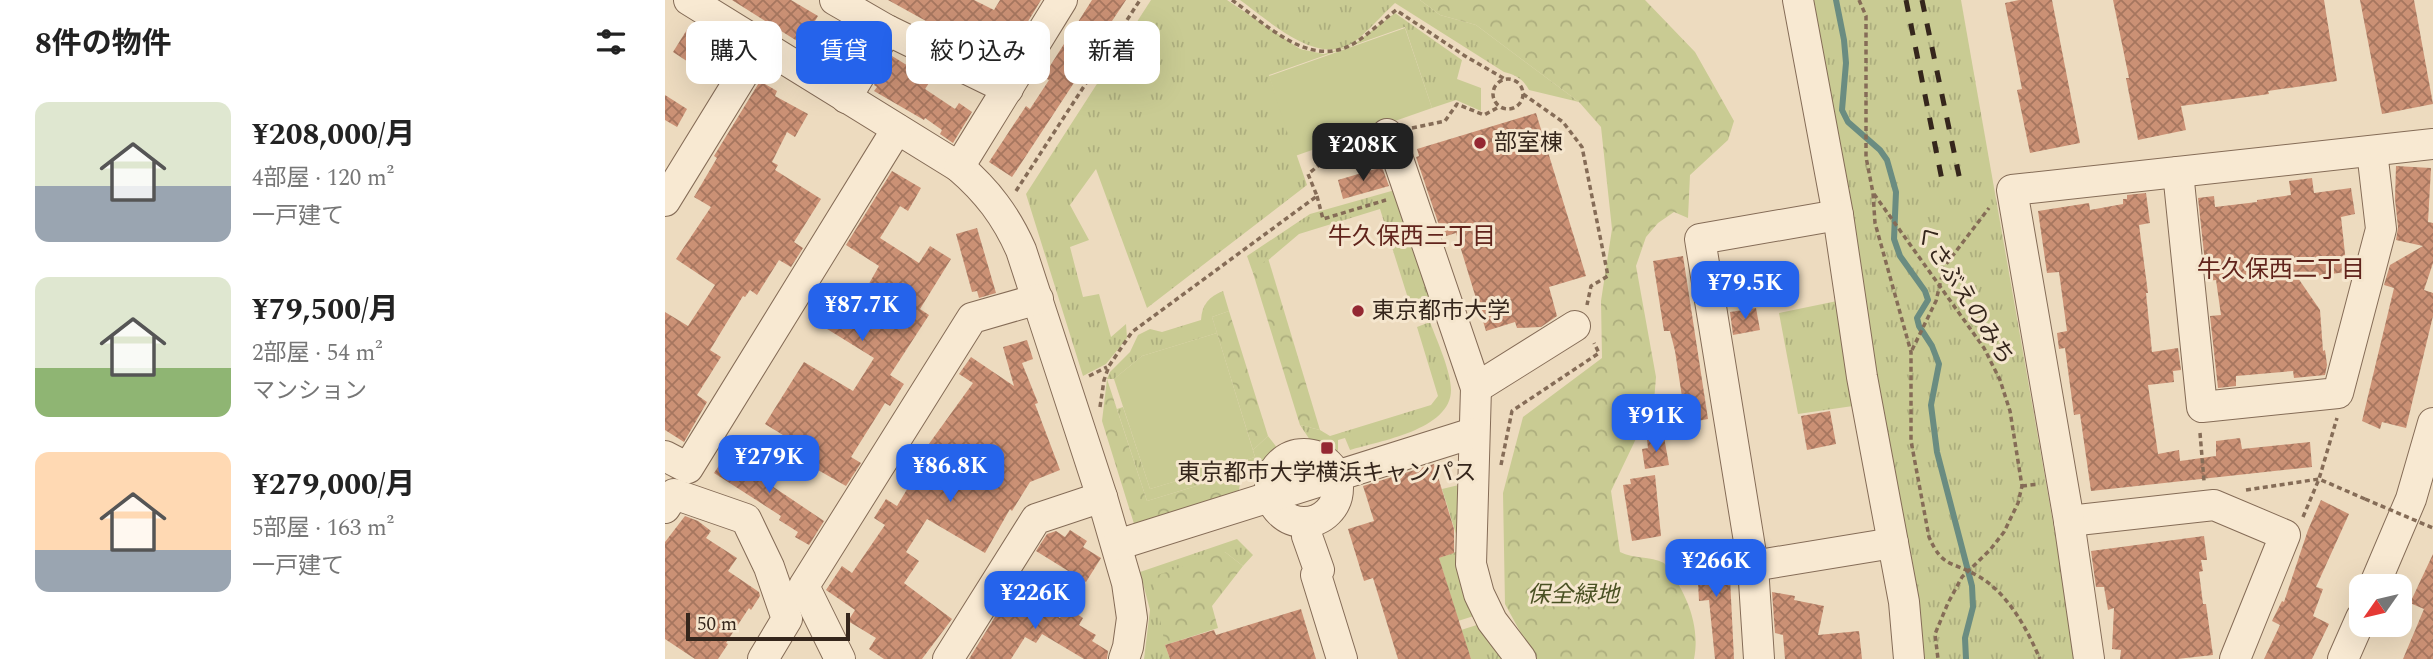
<!DOCTYPE html>
<html lang="ja">
<head>
<meta charset="utf-8">
<style>
  :root { --surface:#fff; --page:#f6f6f6; --text:#222; --muted:#767676; --accent:#2563eb }
  body { margin:0; font-family:Spectral,"Noto Sans JP",serif; background:var(--page); color:var(--text); height:100vh; display:flex; flex-direction:column; font-size:26px; white-space:nowrap }
  * { box-sizing:border-box; margin:0 }
  p { font-size:23px; color:var(--muted) }
  .icon { flex:none; width:38px; height:38px; fill:none; stroke:currentColor; stroke-width:2; stroke-linecap:round; stroke-linejoin:round }
  .map { position:relative; flex:1; overflow:hidden }
  .side { display:flex; flex-direction:column; background:var(--surface); width:665px }
  .side>* { flex:none }
  .hud { position:absolute; left:21px; top:21px; width:665px; height:63px; display:flex; gap:14px }
  .needle { width:46px; rotate:236deg }
  .buttons { position:absolute; left:1684px; top:574px; display:grid; gap:14px }
  .buttons a { display:grid; place-items:center; width:63px; height:63px; border-radius:14px; background:var(--surface); box-shadow:0 7px 28px #0002; font-size:35px }
  .scale { position:absolute; left:21px; bottom:18px; width:164px; box-sizing:border-box; padding-left:7px; border:4px solid #35261c; border-top:0; font-size:19px; line-height:24px; white-space:nowrap; color:#35261c; -webkit-text-stroke:5px #f5e6ce; paint-order:stroke }
  .price { position:absolute; translate:-50% -60px; padding:0 16px; border-radius:14px; background:var(--accent); color:#fff; font-size:23px; line-height:46px; filter:drop-shadow(0 2px 4px #0008) }
  .price::after { content:''; position:absolute; left:50%; top:42px; width:21px; height:16px; margin-left:-10px; background:inherit; clip-path:polygon(0 0,100% 0,50% 100%) }
  .price.selected { background:#222; color:#fff }
  ul { padding:0; list-style:none }
  li { display:flex; align-items:center; gap:21px; height:175px; padding:0 35px }
  li span { display:grid; place-items:center; flex:none; width:196px; height:140px; border-radius:14px; color:#555 }
  li>.icon { margin-inline-start:auto }
  span .icon { width:84px; height:84px; fill:#fffc; stroke-width:1 }
  li b { font-size:30px }
  h2 { display:flex; justify-content:space-between; align-items:center; height:84px; padding:0 35px; font-size:30px }
  .tag { padding:0 24px; border-radius:14px; background:var(--surface); box-shadow:0 7px 28px #0002; font-size:24px; line-height:63px }
  .tag.selected { background:var(--accent); color:#fff }
  main { display:flex; flex:1; min-height:0 }
  .map>svg:first-child { display:block }
</style>
</head>
<body>
<main>
<section class="side">
<h2>8件の物件<svg class="icon" aria-label="filters" viewBox="0 0 24 24"><path d="M4 7h16M4 17h16"/><circle cx="9" cy="7" r="2"/><circle cx="15" cy="17" r="2"/></svg></h2>
<ul>
<li><span style="background:linear-gradient(#dfe7d0 60%,#9aa5b1 0)"><svg class="icon" aria-label="home" viewBox="0 0 24 24"><path d="M3 11l9-7 9 7M6 9v11h12V9"/></svg></span><div><b>¥208,000/月</b><p>4部屋 · 120 m²</p><p>一戸建て</p></div></li>
<li><span style="background:linear-gradient(#dfe7d0 65%,#8fb573 0)"><svg class="icon" aria-label="home" viewBox="0 0 24 24"><path d="M3 11l9-7 9 7M6 9v11h12V9"/></svg></span><div><b>¥79,500/月</b><p>2部屋 · 54 m²</p><p>マンション</p></div></li>
<li><span style="background:linear-gradient(#ffd9b3 70%,#9aa5b1 0)"><svg class="icon" aria-label="home" viewBox="0 0 24 24"><path d="M3 11l9-7 9 7M6 9v11h12V9"/></svg></span><div><b>¥279,000/月</b><p>5部屋 · 163 m²</p><p>一戸建て</p></div></li>
</ul>
</section>
<div class="map">
<svg width="1768" height="659" viewBox="0 0 1768 659">
  <defs>
    <pattern id="grass-tufts" width="24" height="20" patternUnits="userSpaceOnUse" patternTransform="scale(1.75)"><rect width="24" height="20" fill="#c9cb93"/><path d="M3 7l-1-3M5 7V3M7 7l1-3M15 17l-1-3M17 17v-4M19 17l1-3" fill="none" stroke="#adae7e"/></pattern>
    <pattern id="forest-crowns" width="20" height="18" patternUnits="userSpaceOnUse" patternTransform="scale(1.75)"><rect width="20" height="18" fill="#c9cb93"/><path d="M2 6a3 3 0 1 1 6 0M12 15a3 3 0 1 1 6 0" fill="none" stroke="#adae7e"/></pattern>
    <pattern id="building-cross-hatch" width="8" height="8" patternUnits="userSpaceOnUse" patternTransform="scale(1.75)"><rect width="8" height="8" fill="#cb9175"/><path d="M0 0l8 8M0 8l8-8" fill="none" stroke="#a6765f"/></pattern>
  </defs>
  <rect width="100%" height="100%" fill="#eddbbf"/>
  <g fill="url(#grass-tufts)">
    <polygon points="486,0 562,0 635,49 659,54 688,45 730,13 797,60 792,79 816,88 816,111 791,100 767,108 740,27 604,75 642,185 482,308 431,169 405,205 424,240 405,247 418,297 434,294 446,337 461,324 462,338 441,364 418,376 361,194"/>
    <path d="M575,0h180l20,15 36,10 103,77 -50,-12c-6,-11 -13,-15 -25,-18l-109,-69c-12,11 -32,34 -44,41 -36,21 -83,-24 -111,-44z"/>
    <polygon points="1142,0 1296,0 1412,659 1256,659"/>
    <polygon points="730,190 770,303 747,311 715,209 634,234 588,273 582,256 645,214"/>
    <path d="M558,291l6,20 -17,6 5,16 -75,23 -28,23h-7l3,-7 20,-20 8,-17 12,-6 12,3 39,-12c1,-16 8,-23 22,-29z"/>
    <polygon points="1172,301 1188,406 1133,414 1114,313"/>
    <path d="M765,322c7,19 21,49 21,68 0,40 -72,51 -101,60l-5,-12 -7,2v11l-9,-7 -19,-4 -10,-15 20,5 10,6 101,-31 7,-9 -21,-69z"/>
    <polygon points="458,407 485,489 573,462 577,472 482,501 452,409"/>
    <polygon points="603,436 613,449 598,465 593,477 585,481 583,459 590,457 588,450"/>
    <polygon points="798,484 812,615 793,621 774,558 796,550 777,489"/>
    <polygon points="572,539 588,555 578,566 560,552 500,645 505,659 479,659 485,610 475,572"/>
    <polygon points="815,624 842,659 806,659 796,630"/>
  </g>
  <g fill="url(#forest-crowns)">
    <path d="M755,0h225l50,52 39,69 -6,19 -38,35 -2,43 -14,-6 -16,11 -12,14 -10,29 20,111 -2,24 -43,90 9,61c14,7 30,4 44,11 21,27 37,61 30,96h-159l-30,-55 -2,-111 20,-76 79,-59 -1,-57 11,-72 -11,-102 -22,-25 -103,-77 -36,-10z"/>
    <polygon points="603,258 655,430 635,425 588,273"/>
    <polygon points="564,311 603,436 588,450 547,317"/>
    <polygon points="442,379 482,501 577,472 573,496 470,527 437,421"/>
    <polygon points="560,552 578,566 547,606 553,628 500,645 487,577"/>
  </g>
  <g fill="#c9cb93">
    <polygon points="740,28 767,108 630,156 604,76"/>
    <polygon points="552,333 590,457 485,489 449,379 477,356"/>
  </g>
  <g fill="none" stroke-linecap="round" stroke-linejoin="round">
    <polyline stroke="#6a8c81" stroke-width="6" points="1171,0 1179,40 1181,63 1177,110 1183,122 1215,150 1222,160 1231,192 1229,239 1235,256 1260,291 1263,300 1252,318 1254,326 1267,346 1274,364 1266,405 1272,452 1307,586 1308,607 1300,638 1301,659"/>
  </g>
  <g fill="url(#building-cross-hatch)">
    <polygon points="67,0 126,0 153,16 150,21 182,42 187,34 190,36 191,33 197,37 178,68 174,65 172,69 155,58 156,56"/>
    <polygon points="223,0 309,0 329,10 335,0 376,0 339,61 310,44 308,47"/>
    <polygon points="427,0 461,0 445,24 447,25 347,177 324,162 361,106 365,109 384,80 378,77"/>
    <polygon points="1354,0 1387,0 1415,143 1365,153 1352,90 1357,89 1340,3"/>
    <polygon points="1448,0 1659,0 1672,81 1603,91 1604,94 1516,106 1521,130 1473,140 1461,78 1464,78"/>
    <polygon points="1695,0 1749,0 1768,104 1717,114"/>
    <polygon points="23,28 56,49 40,73 8,52"/>
    <polygon points="227,56 266,80 260,89 290,109 294,103 307,112 288,143 275,134 277,130 260,118 259,120 209,91 212,87 209,85"/>
    <polygon points="95,81 112,91 110,96 143,114 130,137 122,132 107,162 113,165 110,170 156,199 129,242 138,248 126,267 114,260 92,295 85,290 80,297 78,296 45,350 56,357 32,395 42,402 19,442 0,430 0,312 23,326 50,285 11,259 46,207 29,197 52,158 49,156"/>
    <polygon points="0,95 22,109 12,127 0,120"/>
    <polygon points="871,113 921,276 884,287 892,316 876,327 852,328 850,322 821,331 791,233 778,237 751,157 754,156 752,149"/>
    <polygon points="1731,166 1766,168 1763,222 1768,223 1768,263 1759,290 1768,293 1768,316 1741,428 1717,422 1715,429 1697,421 1729,288 1719,285 1725,265 1758,246 1731,240 1733,227 1730,199"/>
    <polygon points="717,167 724,186 678,199 673,180"/>
    <polygon points="227,171 256,188 243,211 235,206 215,238 254,263 265,246 286,259 255,309 264,315 225,375 239,384 225,406 220,403 186,457 196,463 181,486 139,462 144,451 100,424 139,362 188,391 209,358 146,319 160,295 188,312 214,266 181,245"/>
    <polygon points="1647,178 1649,193 1686,188 1690,214 1676,217 1682,272 1633,278 1655,310 1658,351 1660,350 1662,365 1660,375 1629,378 1628,371 1571,376 1571,386 1553,388 1545,316 1556,315 1551,280 1542,281 1533,198 1549,196 1550,207 1592,202 1592,200 1626,195 1624,181"/>
    <polygon points="1481,193 1485,223 1474,225 1483,293 1481,293 1487,352 1513,348 1516,370 1508,371 1509,382 1483,385 1493,454 1514,450 1515,461 1551,456 1551,441 1575,438 1577,449 1645,442 1647,467 1426,491 1415,414 1409,415 1400,348 1394,349 1392,333 1402,331 1394,272 1382,273 1373,211 1424,203 1425,210 1458,204 1458,199 1462,199 1462,195"/>
    <polygon points="312,228 331,293 314,298 312,291 307,292 291,234"/>
    <polygon points="1018,256 1043,419 1021,423 1010,351 1005,331 999,331 988,261"/>
    <polygon points="1091,308 1095,330 1068,335 1065,312"/>
    <polygon points="362,340 368,359 357,363 373,403 370,404 395,470 365,482 347,511 345,509 320,553 262,519 241,552 254,561 239,583 287,619 257,659 219,659 204,649 211,638 183,621 190,610 161,590 177,566 187,573 220,525 209,518 221,499 232,506 265,451 261,448 308,383 294,374 306,357 349,386 338,347"/>
    <polygon points="1165,411 1171,444 1142,450 1136,416"/>
    <polygon points="999,437 1004,465 980,469 977,449 983,448 982,440"/>
    <polygon points="65,449 111,478 107,486 159,521 144,545 130,537 133,532 114,520 116,516 49,473"/>
    <polygon points="769,464 789,529 789,553 774,558 806,659 733,659 708,578 699,581 683,529 709,521 698,486"/>
    <polygon points="990,475 996,536 967,541 958,485 966,484 965,479"/>
    <polygon points="1656,500 1684,514 1651,587 1658,589 1648,616 1664,624 1647,659 1599,659 1615,625 1607,621 1617,601 1619,602 1643,530"/>
    <polygon points="20,516 33,521 46,531 41,538 72,558 63,571 94,592 95,596 86,610 84,608 61,643 63,644 53,659 30,659 0,639 0,542"/>
    <polygon points="405,530 422,541 418,547 436,558 421,582 371,551 382,534 391,531 400,537"/>
    <polygon points="1539,536 1542,560 1536,560 1538,571 1534,572 1538,604 1541,604 1548,655 1512,659 1455,659 1456,650 1447,649 1449,608 1443,610 1439,587 1431,587 1426,551"/>
    <polygon points="1768,554 1768,659 1738,659 1759,609 1745,603"/>
    <polygon points="1066,555 1066,564 1071,570 1065,578 1069,659 1050,659 1044,600 1034,601 1033,583 1030,583 1030,580 1024,581 1021,560"/>
    <polygon points="350,590 395,618 401,607 418,618 414,625 431,635 427,641 443,651 442,659 419,659 377,634 371,643 360,637 346,659 304,659 344,594 346,596"/>
    <polygon points="1107,592 1130,596 1129,600 1159,606 1153,635 1194,631 1197,659 1120,659 1118,635 1110,633"/>
    <polygon points="636,609 651,659 505,659 500,645 549,630 551,635"/>
  </g>
  <g fill="none" stroke-linecap="round" stroke-linejoin="round">
    <defs>
      <g id="minor">
        <path d="M24,0l270,167c28,24 47,49 62,83l81,247 25,86 5,35 -4,29 -4,12"/>
        <polyline points="170,0 222,30 343,89"/>
        <polyline points="1133,0 1173,215 1197,377 1239,602 1244,659"/>
        <polyline points="181,98 222,30"/>
        <polyline points="722,134 733,159 811,388 806,564 814,594 827,621 856,659"/>
        <polyline points="294,167 397,0"/>
        <polyline points="1513,172 1537,407 1673,393 1716,229 1707,151"/>
        <polyline points="0,201 96,45"/>
        <polyline points="811,388 910,326"/>
        <circle cx="639" cy="488" r="34"/>
        <polyline points="0,456 23,468 232,129"/>
        <polyline points="0,508 9,494 81,519 104,567 122,619 98,659"/>
        <polyline points="1404,521 1549,505 1620,535 1570,659"/>
        <polyline points="642,536 654,570 651,575 677,659"/>
        <polyline points="452,545 808,433"/>
        <polyline points="1088,566 1228,543"/>
        <polyline points="1709,586 1746,499 1768,423"/>
        <polyline points="175,659 139,586 307,318 373,299"/>
        <polyline points="283,659 371,519 437,497"/>
        <polyline points="1094,659 1088,566 1035,239 1173,215"/>
        <polyline points="1424,659 1404,521 1347,190 1768,144"/>
        <polyline points="1678,659 1696,618"/>
      </g>
    </defs>
    <use href="#minor" stroke="#856c57" stroke-width="32"/>
    <g stroke="#856c57" stroke-width="3.5" stroke-dasharray="5 3.5" stroke-linecap="butt">
      <path d="M567,0c34,24 77,69 121,44 15,-9 29,-23 43,-34l69,46 40,23"/>
      <path d="M1194,0l7,16v141l7,36 2,30 36,129v89l18,96c14,32 24,24 49,39 30,17 49,53 62,83"/>
      <circle cx="843" cy="94" r="15"/>
      <polyline points="858,94 898,122 917,147 943,276 926,286 922,305"/>
      <polyline points="747,128 780,121 792,104 819,115 834,107"/>
      <polyline points="351,191 475,0"/>
      <polyline points="1209,194 1319,348 1335,380 1345,411 1357,486 1353,503 1339,532 1325,550 1297,577 1283,603 1270,634 1273,659"/>
      <polyline points="652,196 658,219 721,200"/>
      <polyline points="1247,350 1271,301 1279,267 1324,208"/>
      <polyline points="424,376 442,367"/>
      <polyline points="435,407 439,380 444,366 467,332 652,196 643,174 678,146 699,141"/>
      <polyline points="1535,433 1539,481"/>
      <polyline points="836,465 847,411 934,353 929,343"/>
      <path d="M599,472c11,-21 42,-35 64,-21"/>
      <polyline points="1357,486 1374,484"/>
      <polyline points="1581,490 1654,479 1700,499"/>
      <polyline points="1638,517 1654,479 1672,418"/>
      <polyline points="664,528 680,509 685,497"/>
    </g>
    <use href="#minor" stroke="#f8e9d2" stroke-width="30"/>
    <g stroke="#35261c" stroke-width="5" stroke-dasharray="12 12" stroke-linecap="butt">
      <polyline points="1241,0 1278,185"/>
      <polyline points="1257,0 1296,185"/>
    </g>
    <polyline stroke="#856c57" stroke-width="3.5" stroke-dasharray="5 3.5" stroke-linecap="butt" points="1700,499 1768,528"/>
  </g>
  <g fill="#942832" stroke="#f5e6ce" stroke-width="2.5">
    <circle cx="815" cy="143" r="7"/>
    <circle cx="693" cy="311" r="7"/>
    <rect x="655" y="441" width="14" height="14" rx="3.5"/>
  </g>
  <g text-anchor="middle" dominant-baseline="central" stroke-width="6" stroke-linejoin="round" paint-order="stroke">
    <g font-size="23" fill="#35261c" stroke="#f5e6ce" text-anchor="start">
      <text x="829" y="143">部室棟</text>
      <text x="707" y="311">東京都市大学</text>
      <text x="662" y="473" text-anchor="middle">東京都市大学横浜キャンパス</text>
    </g>
    <g font-size="23" fill="#35261c" stroke="#f5e6ce">
      <text transform="translate(1299 295) rotate(57)">くさぶえのみち</text>
    </g>
    <g font-size="23" font-style="italic" fill="#4a5123" stroke="#f5e6ce">
      <text x="908" y="595">保全緑地</text>
    </g>
    <g font-size="24" fill="#61241c" stroke="#f5e6ce">
      <text x="747" y="237">牛久保西三丁目</text>
      <text x="1616" y="270">牛久保西二丁目</text>
    </g>
  </g>
</svg>
<div class="buttons">
<a><svg class="needle" viewBox="-14 -14 28 28"><path d="M0-13l5 13h-10z" fill="#e53935"/><path d="M0 13l5-13h-10z" fill="#767676"/></svg></a>
</div>
<div class="scale">50 m</div>
<b class="price selected" style="left:698px;top:183px">¥208K</b>
<b class="price" style="left:1080px;top:321px">¥79.5K</b>
<b class="price" style="left:197px;top:343px">¥87.7K</b>
<b class="price" style="left:991px;top:454px">¥91K</b>
<b class="price" style="left:104px;top:495px">¥279K</b>
<b class="price" style="left:285px;top:504px">¥86.8K</b>
<b class="price" style="left:1051px;top:599px">¥266K</b>
<b class="price" style="left:370px;top:631px">¥226K</b>
<div class="hud">
<a class="tag">購入</a>
<a class="tag selected">賃貸</a>
<a class="tag">絞り込み</a>
<a class="tag">新着</a>
</div>
</div>
</main>
</body>
</html>
